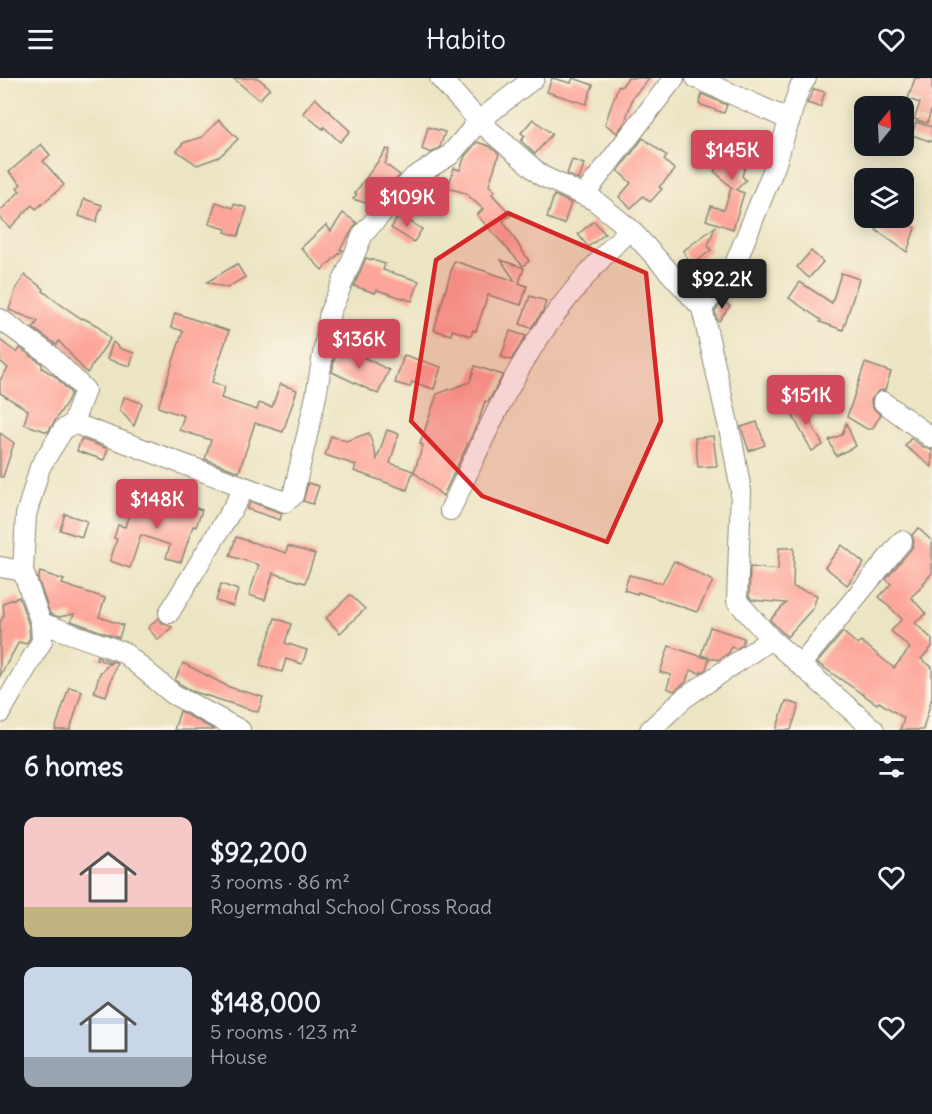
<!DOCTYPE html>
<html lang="en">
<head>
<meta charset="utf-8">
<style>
  :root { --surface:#171b24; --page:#242831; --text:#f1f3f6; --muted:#9ea1a6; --accent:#d1495b }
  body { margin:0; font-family:Delius,sans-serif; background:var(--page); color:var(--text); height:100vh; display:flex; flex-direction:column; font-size:22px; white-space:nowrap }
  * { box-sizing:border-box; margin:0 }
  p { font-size:20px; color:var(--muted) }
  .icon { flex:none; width:33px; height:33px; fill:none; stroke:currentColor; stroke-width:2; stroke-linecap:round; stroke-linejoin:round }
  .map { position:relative; height:652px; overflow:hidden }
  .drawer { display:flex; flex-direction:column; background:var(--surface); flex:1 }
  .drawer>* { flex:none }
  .needle { width:39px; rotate:18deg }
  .tools { position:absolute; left:854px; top:18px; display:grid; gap:12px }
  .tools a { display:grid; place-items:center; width:60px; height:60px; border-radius:12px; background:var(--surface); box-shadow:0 3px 15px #0003; font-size:30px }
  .price { position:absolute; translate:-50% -51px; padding:0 14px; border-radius:6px; background:var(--accent); color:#fff; font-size:20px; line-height:39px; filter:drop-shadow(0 2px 3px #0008) }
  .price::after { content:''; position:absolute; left:50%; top:36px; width:18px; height:14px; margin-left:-9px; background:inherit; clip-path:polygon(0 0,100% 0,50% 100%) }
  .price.selected { background:#222; color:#fff }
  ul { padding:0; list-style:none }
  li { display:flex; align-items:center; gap:18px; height:150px; padding:0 24px }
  li span { display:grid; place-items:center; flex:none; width:168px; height:120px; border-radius:12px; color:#555 }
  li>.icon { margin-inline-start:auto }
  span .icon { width:72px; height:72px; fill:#fffc; stroke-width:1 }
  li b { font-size:26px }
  h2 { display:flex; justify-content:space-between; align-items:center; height:72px; padding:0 24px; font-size:26px }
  header { display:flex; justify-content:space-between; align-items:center; height:78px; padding:0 24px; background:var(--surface); font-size:27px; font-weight:600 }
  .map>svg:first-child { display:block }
</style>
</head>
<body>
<header><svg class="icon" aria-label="menu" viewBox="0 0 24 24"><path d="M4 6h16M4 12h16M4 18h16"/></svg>Habito<svg class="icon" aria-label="heart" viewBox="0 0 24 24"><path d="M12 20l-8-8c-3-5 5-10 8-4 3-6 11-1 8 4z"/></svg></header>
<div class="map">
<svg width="932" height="652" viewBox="0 0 932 652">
  <rect width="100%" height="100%" fill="#fcf5e5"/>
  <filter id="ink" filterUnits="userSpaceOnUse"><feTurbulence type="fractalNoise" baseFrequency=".0167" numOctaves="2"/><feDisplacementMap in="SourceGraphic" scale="12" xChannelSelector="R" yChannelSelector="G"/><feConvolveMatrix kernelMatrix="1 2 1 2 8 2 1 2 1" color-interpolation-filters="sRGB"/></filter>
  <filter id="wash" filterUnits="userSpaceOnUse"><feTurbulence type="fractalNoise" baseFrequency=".008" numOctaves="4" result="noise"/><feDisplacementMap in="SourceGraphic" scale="24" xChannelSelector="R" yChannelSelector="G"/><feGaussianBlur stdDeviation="1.35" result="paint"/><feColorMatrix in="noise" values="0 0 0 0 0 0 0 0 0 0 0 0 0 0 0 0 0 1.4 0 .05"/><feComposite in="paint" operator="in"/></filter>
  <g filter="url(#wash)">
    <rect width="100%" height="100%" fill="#ece5c4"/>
    <g id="blocks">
      <g fill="#fda59a">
        <polygon points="233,0 258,0 270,10 259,22"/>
        <polygon points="552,0 571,5 573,0 593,7 586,26 547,14"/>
        <polygon points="628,0 650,0 633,19 625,44 617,55 605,46 618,8 621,9"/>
        <polygon points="915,0 932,0 932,30 927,45 914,41 920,25 908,21"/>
        <polygon points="814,11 825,14 820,29 807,25"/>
        <polygon points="702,16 727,27 724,35 699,26"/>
        <polygon points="315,20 350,53 340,64 324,49 323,51 303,35"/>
        <polygon points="533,41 552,56 535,76 521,63 525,58 521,55"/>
        <polygon points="219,42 238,61 219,79 197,87 177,73 183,65 202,59"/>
        <polygon points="916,44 932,49 932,64 912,57"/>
        <polygon points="428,49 445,54 440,69 431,75 422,71"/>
        <polygon points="731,57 753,65 742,98 746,102 736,112 744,115 733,151 706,142 711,128 724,132 731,110 733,111 714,93 723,83"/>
        <polygon points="643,60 667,78 664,82 675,92 659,109 662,111 650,124 643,118 631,130 619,119 631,105 618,93"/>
        <polygon points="477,64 489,68 499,76 489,107 495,113 492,116 511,137 503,143 529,183 523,188 477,137 483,131 465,115 448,110 454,90 460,92 465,78"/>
        <polygon points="41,66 50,77 43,83 64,107 36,131 32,127 10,150 0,140 0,133 20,113 17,110 21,106 9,94"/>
        <polygon points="387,71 390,72 385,86 400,97 384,114 377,110 372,127 353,121 357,116 355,115"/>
        <polygon points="572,82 584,86 579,102 567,96"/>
        <polygon points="554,117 571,125 564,146 547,140"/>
        <polygon points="84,121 102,127 96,144 79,138"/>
        <polygon points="216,124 233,130 234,126 247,130 238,158 225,154 226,151 209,146"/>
        <polygon points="343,135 357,145 340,171 343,172 322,192 301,170 326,147 331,153"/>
        <polygon points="399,137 422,151 414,164 391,150"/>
        <polygon points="885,140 901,140 915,150 907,174 876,152"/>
        <polygon points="594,143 605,156 588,169 578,156"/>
        <polygon points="715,149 708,168 711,172 692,187 683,173"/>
        <polygon points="811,173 823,184 809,200 797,189"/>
        <polygon points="366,180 385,186 383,192 419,203 412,223 377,212 375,215 354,208"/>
        <polygon points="501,182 524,190 519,205 527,208 521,227 488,217 476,253 473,252 471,258 452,252 451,257 434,252 454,183 515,203"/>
        <polygon points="237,186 245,199 227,210 207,204"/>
        <polygon points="841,195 859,201 843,252 820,244 821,242 789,220 800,204 832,225"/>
        <polygon points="25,197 44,211 43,213 60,226 82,241 83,240 98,248 110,261 87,295 59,263 57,267 33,250 38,243 9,232 16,210"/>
        <polygon points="530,218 546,223 543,233 531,250 520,246"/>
        <polygon points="723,223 730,228 719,243 717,242 715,233"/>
        <polygon points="175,235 229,253 212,304 225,309 221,320 257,332 259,325 272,329 280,306 297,312 283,354 255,345 239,394 205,381 211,362 179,352 184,338 158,329 183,253 171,249"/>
        <polygon points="510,253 526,258 511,282 501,279"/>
        <polygon points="0,262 17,275 20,270 42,286 42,290 55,298 71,315 68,322 48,354 24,346 28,332 0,315 0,302 8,290 0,283"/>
        <polygon points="113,264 121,271 134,275 130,288 107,281"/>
        <polygon points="337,266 389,292 378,316 332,294"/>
        <polygon points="404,277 441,289 434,311 412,304 410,309 395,305"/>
        <polygon points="865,285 891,294 885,312 878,313 871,322 872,329 881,337 872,351 867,351 847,339"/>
        <polygon points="475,288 503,297 488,324 485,323 479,342 443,418 414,394 423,367 420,366 437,316 470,304"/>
        <polygon points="124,319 142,325 134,348 120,332"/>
        <polygon points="799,323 823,367 812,373 788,329"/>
        <polygon points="757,344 765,367 749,373 741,349"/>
        <polygon points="846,345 856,368 836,378 829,362 842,357"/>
        <polygon points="387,352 399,356 390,385 413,393 407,412 354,393 356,387 325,377 331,358 346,363 369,355 377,381"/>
        <polygon points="0,355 14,365 3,399 0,399"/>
        <polygon points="713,358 717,388 698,389 695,360"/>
        <polygon points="911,360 925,370 932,372 932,389 905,368"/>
        <polygon points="81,361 108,371 104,382 77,373"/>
        <polygon points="308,405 319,408 313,426 303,423"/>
        <polygon points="171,413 183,417 181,425 202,432 196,449 193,448 181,484 166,480 170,467 141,457 130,490 110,483 117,461 114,460 118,447 125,449 132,426 163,436"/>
        <polygon points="251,424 282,435 280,442 247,431"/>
        <polygon points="65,436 87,443 82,459 60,452"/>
        <polygon points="918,450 932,463 932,495 923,506 924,507 911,519 926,536 915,545 932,561 932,569 921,581 932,589 932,619 923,652 900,652 904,640 879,624 877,626 817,585 843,554 858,567 861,563 894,590 910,570 891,553 902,541 879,519 891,506 886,501 912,470 914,464 912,457"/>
        <polygon points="236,459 286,475 288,468 315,476 305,505 273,495 265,522 249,517 259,487 230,478"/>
        <polygon points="842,467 864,485 847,507 825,489"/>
        <polygon points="779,470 794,470 793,509 817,517 813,530 787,559 770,542 786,525 752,522 749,519 750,489 778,492"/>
        <polygon points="674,483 713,503 697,534 638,514 637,516 624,512 629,497 662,505"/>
        <polygon points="40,494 64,502 62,506 105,520 99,539 123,547 119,560 71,543 74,536 59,539 50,536 38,501"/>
        <polygon points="221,506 238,512 233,528 216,523"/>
        <polygon points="350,517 365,531 340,555 326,540"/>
        <polygon points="19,519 29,547 30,560 26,566 19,564 0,598 0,544 4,537 3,525"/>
        <polygon points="158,540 162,545 172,549 158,562 148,550"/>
        <polygon points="275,540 291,546 285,565 307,572 302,586 286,581 282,594 260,587"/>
        <polygon points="710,549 744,560 742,567 736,571 731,569 729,575 718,582 701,577"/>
        <polygon points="669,568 709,581 706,591 700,595 690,592 686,604 674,613 667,610 671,597 660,594"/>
        <polygon points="97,578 111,583 111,585 113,583 117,585 106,618 94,614 100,595 110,585 96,581"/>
        <polygon points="183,585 229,609 263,619 258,634 192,613 180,606 175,602"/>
        <polygon points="69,609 82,613 70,652 55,652"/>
        <polygon points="786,623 799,627 791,652 776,652"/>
        <polygon points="180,633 215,652 174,652"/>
      </g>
    </g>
  </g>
  <g filter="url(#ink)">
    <use href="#blocks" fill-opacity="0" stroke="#8c8878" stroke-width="1.5"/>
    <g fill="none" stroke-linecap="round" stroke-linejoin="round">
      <defs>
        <g id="minor">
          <polyline points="440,0 479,43 542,98 594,122 630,151 702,230 733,368 741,413 737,523 771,561 874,652"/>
          <polyline points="696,0 790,42"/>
          <polyline points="584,117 674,0"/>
          <polyline points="702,230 733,191 775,88 799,11 806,0"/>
          <polyline points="0,241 50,277 85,312 73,345"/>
          <polyline points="883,324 932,360"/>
          <path d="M450,432c20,-41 38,-84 60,-124 30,-57 74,-112 120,-157"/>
          <polyline points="0,489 23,493"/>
          <polyline points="169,535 245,410"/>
          <polyline points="41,545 123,574 173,616 240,652"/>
          <polyline points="800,587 902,463"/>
          <polyline points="0,635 42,563 41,545 23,493 26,437 40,389 63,352 73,345 285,424 293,418 316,318 330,234 363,156 414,99 450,77 479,43 534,0"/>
          <polyline points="650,652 683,621 771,561"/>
        </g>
      </defs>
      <use href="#minor" stroke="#8c8878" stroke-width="22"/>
      <use href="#minor" stroke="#fff" stroke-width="20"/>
    </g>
  </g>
  <path fill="#d62828" fill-opacity="0.2" stroke="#d62828" stroke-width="4.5" stroke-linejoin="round" d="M508,135l138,60 15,148 -54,121 -125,-46 -71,-75 25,-161z"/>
</svg>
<div class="tools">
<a><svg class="needle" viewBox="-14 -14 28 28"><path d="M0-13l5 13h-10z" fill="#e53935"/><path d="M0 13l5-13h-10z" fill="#9ea1a6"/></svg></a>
<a><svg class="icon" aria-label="layers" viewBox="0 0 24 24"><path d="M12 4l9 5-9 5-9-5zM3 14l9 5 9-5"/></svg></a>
</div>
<b class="price" style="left:732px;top:103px">$145K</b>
<b class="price" style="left:407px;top:150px">$109K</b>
<b class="price selected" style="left:722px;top:232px">$92.2K</b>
<b class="price" style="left:359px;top:292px">$136K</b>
<b class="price" style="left:806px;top:348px">$151K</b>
<b class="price" style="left:157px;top:452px">$148K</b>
</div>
<section class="drawer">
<h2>6 homes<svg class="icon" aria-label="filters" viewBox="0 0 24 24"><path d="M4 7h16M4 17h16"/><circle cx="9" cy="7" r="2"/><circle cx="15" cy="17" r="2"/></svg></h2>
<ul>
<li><span style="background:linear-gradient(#f6c9c9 75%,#c2b280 0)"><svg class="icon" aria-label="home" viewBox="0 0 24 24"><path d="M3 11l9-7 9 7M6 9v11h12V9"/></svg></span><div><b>$92,200</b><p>3 rooms · 86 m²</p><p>Royermahal School Cross Road</p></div><svg class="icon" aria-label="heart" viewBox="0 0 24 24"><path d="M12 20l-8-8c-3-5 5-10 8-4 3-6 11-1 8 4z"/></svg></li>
<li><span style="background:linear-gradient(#c9d6e8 75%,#9aa5b1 0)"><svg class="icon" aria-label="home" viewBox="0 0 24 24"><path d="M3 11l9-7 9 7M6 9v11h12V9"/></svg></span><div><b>$148,000</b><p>5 rooms · 123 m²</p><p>House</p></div><svg class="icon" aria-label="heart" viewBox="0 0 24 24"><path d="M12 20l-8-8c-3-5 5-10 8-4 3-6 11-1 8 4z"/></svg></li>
</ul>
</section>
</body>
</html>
